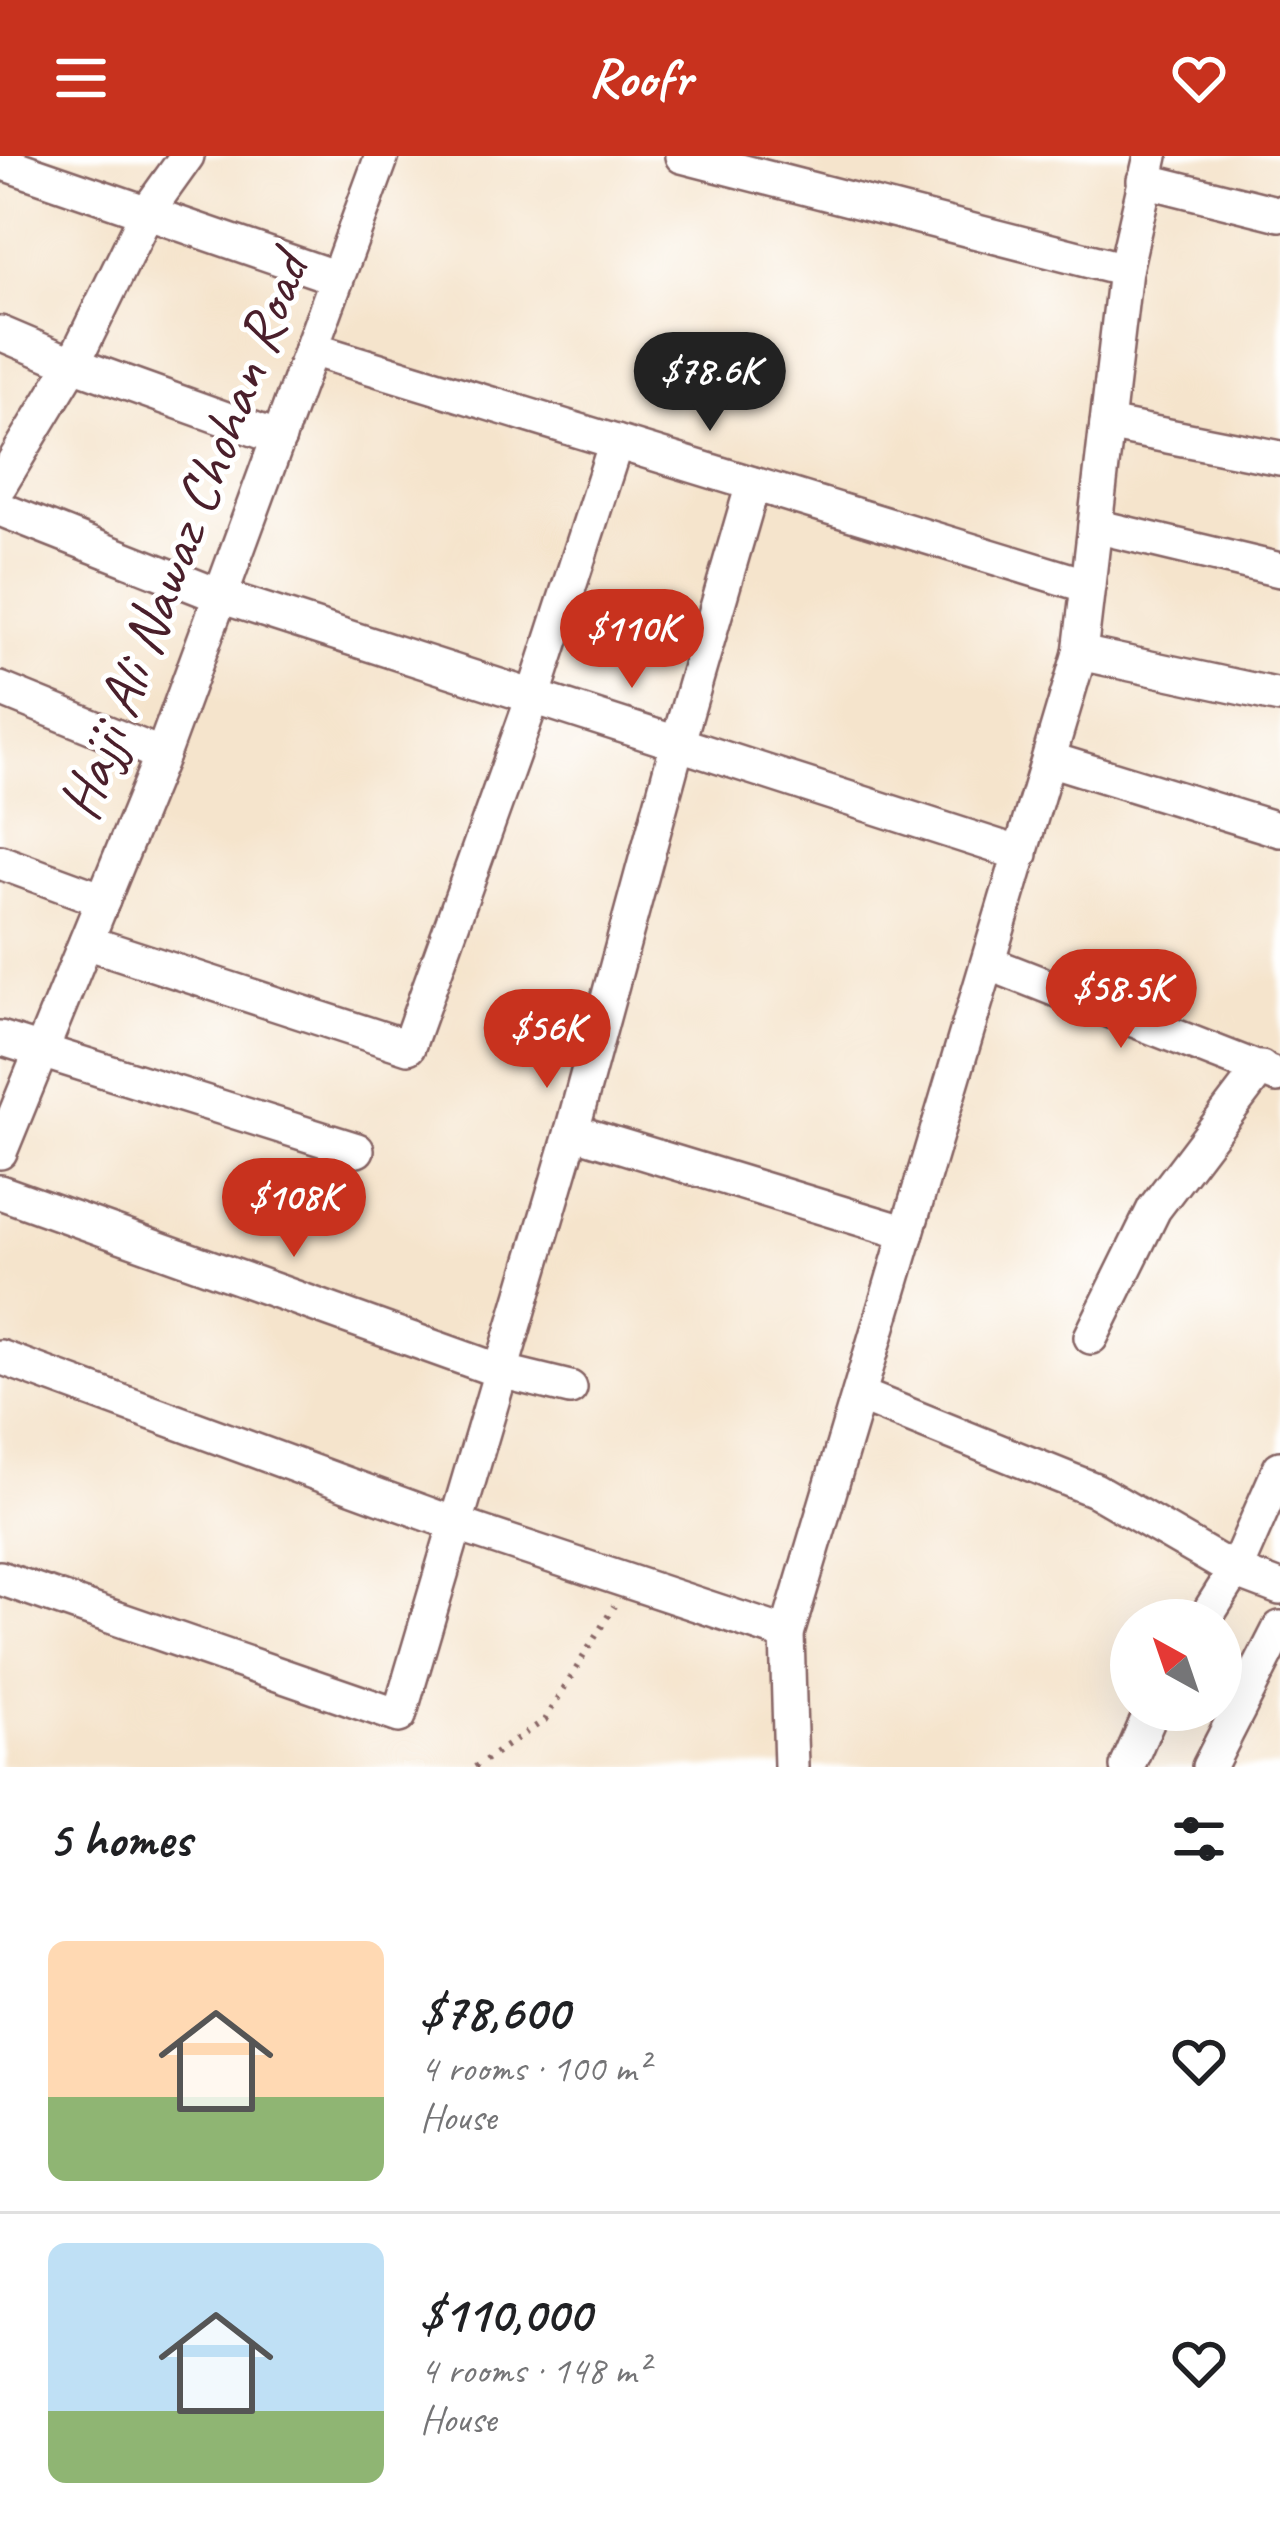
<!DOCTYPE html>
<html lang="en">
<head>
<meta charset="utf-8">
<style>
  :root { --surface:#fff; --page:#f2f2f2; --text:#202124; --muted:#757577; --line:#e0e0e0; --accent:#c8321e }
  body { margin:0; font-family:Caveat,sans-serif; background:var(--page); color:var(--text); height:100vh; display:flex; flex-direction:column; font-size:45px; white-space:nowrap }
  * { box-sizing:border-box; margin:0 }
  p { font-size:39px; color:var(--muted) }
  .icon { flex:none; width:66px; height:66px; fill:none; stroke:currentColor; stroke-width:2; stroke-linecap:round; stroke-linejoin:round }
  .map { position:relative; height:1611px; overflow:hidden }
  .sheet { display:flex; flex-direction:column; background:var(--surface); flex:1 }
  .sheet>* { flex:none }
  .needle { width:78px; rotate:320deg }
  .tools { position:absolute; left:1110px; top:1443px; display:grid; gap:24px }
  .tools a { display:grid; place-items:center; width:132px; height:132px; border-radius:50%; background:var(--surface); box-shadow:0 12px 48px #0002; font-size:60px }
  .price { position:absolute; translate:-50% -102px; padding:0 27px; border-radius:42px; background:var(--accent); color:#fff; font-size:39px; line-height:78px; filter:drop-shadow(0 3px 6px #0008) }
  .price::after { content:''; position:absolute; left:50%; top:72px; width:36px; height:27px; margin-left:-18px; background:inherit; clip-path:polygon(0 0,100% 0,50% 100%) }
  .price.selected { background:#222; color:#fff }
  ul { padding:0; list-style:none }
  li { display:flex; align-items:center; gap:36px; height:300px; padding:0 48px }
  li+li { border-top:3px solid var(--line) }
  li span { display:grid; place-items:center; flex:none; width:336px; height:240px; border-radius:18px; color:#555 }
  li>.icon { margin-inline-start:auto }
  span .icon { width:144px; height:144px; fill:#fffc; stroke-width:1 }
  li b { font-size:51px }
  h2 { display:flex; justify-content:space-between; align-items:center; height:144px; padding:0 48px; font-size:51px }
  header { display:flex; justify-content:space-between; align-items:center; height:156px; padding:0 48px; background:var(--accent); color:#fff; font-size:54px; font-weight:700 }
  .map>svg:first-child { display:block }
</style>
</head>
<body>
<header><svg class="icon" aria-label="menu" viewBox="0 0 24 24"><path d="M4 6h16M4 12h16M4 18h16"/></svg>Roofr<svg class="icon" aria-label="heart" viewBox="0 0 24 24"><path d="M12 20l-8-8c-3-5 5-10 8-4 3-6 11-1 8 4z"/></svg></header>
<div class="map">
<svg width="1280" height="1611" viewBox="0 0 1280 1611">
  <rect width="100%" height="100%" fill="#fff"/>
  <filter id="ink" filterUnits="userSpaceOnUse"><feTurbulence type="fractalNoise" baseFrequency=".00833" numOctaves="2"/><feDisplacementMap in="SourceGraphic" scale="24" xChannelSelector="R" yChannelSelector="G"/><feConvolveMatrix kernelMatrix="1 2 1 2 8 2 1 2 1" color-interpolation-filters="sRGB"/></filter>
  <filter id="wash" filterUnits="userSpaceOnUse"><feTurbulence type="fractalNoise" baseFrequency=".004" numOctaves="4" result="noise"/><feDisplacementMap in="SourceGraphic" scale="48" xChannelSelector="R" yChannelSelector="G"/><feGaussianBlur stdDeviation="2.7" result="paint"/><feColorMatrix in="noise" values="0 0 0 0 0 0 0 0 0 0 0 0 0 0 0 0 0 1.4 0 .05"/><feComposite in="paint" operator="in"/></filter>
  <g filter="url(#wash)">
    <rect width="100%" height="100%" fill="#f5e4cc"/>
  </g>
  <g filter="url(#ink)">
    <g fill="none" stroke-linecap="round" stroke-linejoin="round">
      <defs>
        <g id="minor">
          <polyline points="682,0 1125,114"/>
          <polyline points="0,6 337,122"/>
          <polyline points="1144,24 1280,58"/>
          <polyline points="0,177 73,208 279,282"/>
          <polyline points="311,193 1088,430"/>
          <polyline points="1107,268 1280,302"/>
          <polyline points="0,329 73,208 147,56 187,0"/>
          <polyline points="0,353 220,440 1021,698"/>
          <polyline points="1095,370 1280,414"/>
          <polyline points="1080,497 1280,540"/>
          <polyline points="0,533 162,599"/>
          <polyline points="1049,603 1280,674"/>
          <polyline points="0,706 103,744"/>
          <polyline points="86,786 408,891 534,539 616,286"/>
          <polyline points="988,807 1277,920"/>
          <polyline points="0,882 357,994"/>
          <polyline points="572,975 907,1077"/>
          <polyline points="0,996 162,599 382,0"/>
          <polyline points="0,1036 500,1215 570,1232"/>
          <polyline points="1091,1181 1154,1053 1261,912"/>
          <polyline points="0,1201 455,1368 787,1478"/>
          <polyline points="859,1239 1095,1334 1235,1415 1280,1432"/>
          <polyline points="0,1422 399,1560 572,975 678,586 753,328"/>
          <polyline points="1204,1464 1235,1415 1280,1312"/>
          <polyline points="791,1611 787,1478 1080,497 1125,114 1151,0"/>
          <polyline points="1127,1611 1152,1554"/>
          <polyline points="1209,1611 1280,1472"/>
        </g>
      </defs>
      <use href="#minor" stroke="#866463" stroke-width="38"/>
      <polyline stroke="#866463" stroke-width="6" stroke-dasharray="3 9" stroke-linecap="butt" points="475,1611 545,1564 614,1450"/>
      <use href="#minor" stroke="#fff" stroke-width="33"/>
    </g>
  </g>
  <g text-anchor="middle" dominant-baseline="central" stroke-width="10" stroke-linejoin="round" paint-order="stroke">
    <g font-size="60" fill="#4a1f2b" stroke="#fff">
      <text transform="translate(183 380) rotate(-69)">Hajji Ali Nawaz Chohan Road</text>
    </g>
  </g>
</svg>
<div class="tools">
<a><svg class="needle" viewBox="-14 -14 28 28"><path d="M0-13l5 13h-10z" fill="#e53935"/><path d="M0 13l5-13h-10z" fill="#757577"/></svg></a>
</div>
<b class="price selected" style="left:710px;top:278px">$78.6K</b>
<b class="price" style="left:632px;top:535px">$110K</b>
<b class="price" style="left:1121px;top:895px">$58.5K</b>
<b class="price" style="left:547px;top:935px">$56K</b>
<b class="price" style="left:294px;top:1104px">$108K</b>
</div>
<section class="sheet">
<h2>5 homes<svg class="icon" aria-label="filters" viewBox="0 0 24 24"><path d="M4 7h16M4 17h16"/><circle cx="9" cy="7" r="2"/><circle cx="15" cy="17" r="2"/></svg></h2>
<ul>
<li><span style="background:linear-gradient(#ffd9b3 65%,#8fb573 0)"><svg class="icon" aria-label="home" viewBox="0 0 24 24"><path d="M3 11l9-7 9 7M6 9v11h12V9"/></svg></span><div><b>$78,600</b><p>4 rooms · 100 m²</p><p>House</p></div><svg class="icon" aria-label="heart" viewBox="0 0 24 24"><path d="M12 20l-8-8c-3-5 5-10 8-4 3-6 11-1 8 4z"/></svg></li>
<li><span style="background:linear-gradient(#bfe0f5 70%,#8fb573 0)"><svg class="icon" aria-label="home" viewBox="0 0 24 24"><path d="M3 11l9-7 9 7M6 9v11h12V9"/></svg></span><div><b>$110,000</b><p>4 rooms · 148 m²</p><p>House</p></div><svg class="icon" aria-label="heart" viewBox="0 0 24 24"><path d="M12 20l-8-8c-3-5 5-10 8-4 3-6 11-1 8 4z"/></svg></li>
</ul>
</section>
</body>
</html>
